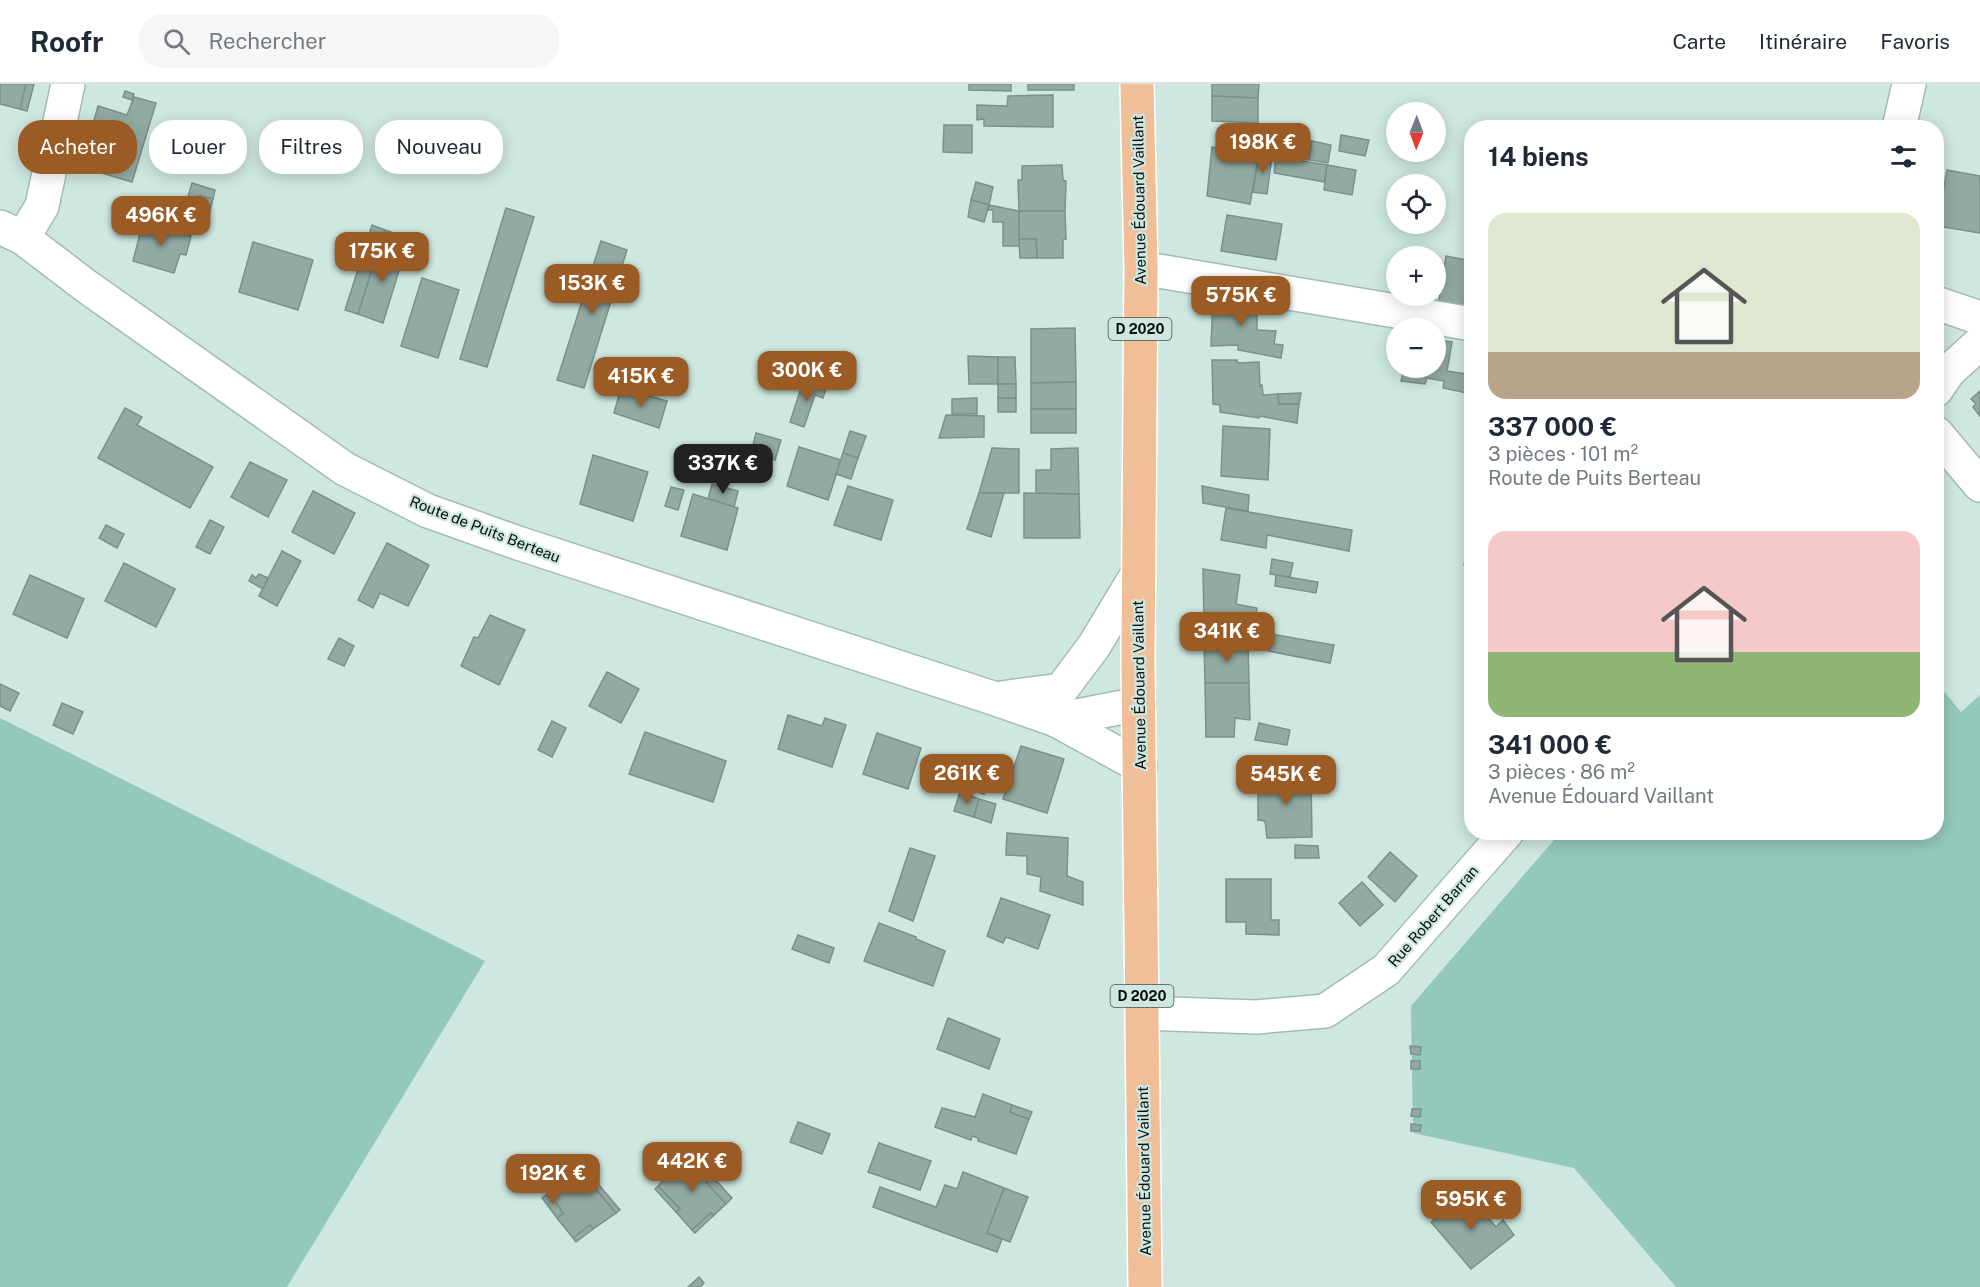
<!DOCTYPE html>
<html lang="fr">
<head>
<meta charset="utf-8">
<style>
  :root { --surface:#fff; --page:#f6f6f7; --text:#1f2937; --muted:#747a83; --line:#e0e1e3; --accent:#9b5b25 }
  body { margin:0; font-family:"Public Sans",sans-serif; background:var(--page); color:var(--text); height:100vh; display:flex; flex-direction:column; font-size:22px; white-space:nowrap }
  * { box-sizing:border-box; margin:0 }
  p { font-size:20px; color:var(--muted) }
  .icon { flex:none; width:33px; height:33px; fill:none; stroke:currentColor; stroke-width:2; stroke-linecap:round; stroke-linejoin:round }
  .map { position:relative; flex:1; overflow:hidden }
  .panel { position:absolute; left:1464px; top:36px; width:480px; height:720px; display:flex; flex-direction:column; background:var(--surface); border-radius:24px; box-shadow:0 3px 15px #0003 }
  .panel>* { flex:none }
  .guide { position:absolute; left:18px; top:36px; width:570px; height:54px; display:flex; gap:12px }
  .needle { width:39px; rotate:181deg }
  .tools { position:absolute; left:1386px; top:18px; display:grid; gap:12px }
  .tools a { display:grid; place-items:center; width:60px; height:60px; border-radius:50%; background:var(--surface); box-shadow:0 3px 15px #0003; font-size:30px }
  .price { position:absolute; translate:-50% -51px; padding:0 14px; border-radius:12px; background:var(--accent); color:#fff; font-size:20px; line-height:39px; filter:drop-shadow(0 2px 3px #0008) }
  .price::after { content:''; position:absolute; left:50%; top:36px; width:18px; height:14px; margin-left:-9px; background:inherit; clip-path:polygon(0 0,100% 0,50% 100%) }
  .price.active { background:#222; color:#fff }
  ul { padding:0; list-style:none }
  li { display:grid; align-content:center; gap:12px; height:318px; padding:0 24px }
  li span { display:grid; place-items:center; height:186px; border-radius:18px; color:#555 }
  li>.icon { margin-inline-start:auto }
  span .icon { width:108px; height:108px; fill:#fffc; stroke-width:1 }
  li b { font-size:26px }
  h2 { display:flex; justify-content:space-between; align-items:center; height:72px; padding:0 24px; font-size:26px }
  .chip { padding:0 21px; border-radius:24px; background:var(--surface); box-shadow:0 3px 15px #0003; font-size:21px; line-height:54px }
  .chip.active { background:var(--accent); color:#fff }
  header { display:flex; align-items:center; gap:36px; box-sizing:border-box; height:84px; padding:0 30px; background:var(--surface); border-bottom:2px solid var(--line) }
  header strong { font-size:28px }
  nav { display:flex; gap:33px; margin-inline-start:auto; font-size:21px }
  .search { width:420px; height:54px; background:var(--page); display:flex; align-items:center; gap:15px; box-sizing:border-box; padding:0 21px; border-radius:24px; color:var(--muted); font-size:22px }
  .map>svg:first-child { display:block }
</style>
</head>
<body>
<header>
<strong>Roofr</strong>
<div class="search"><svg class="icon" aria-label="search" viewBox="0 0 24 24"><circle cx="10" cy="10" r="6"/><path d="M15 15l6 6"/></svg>Rechercher</div>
<nav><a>Carte</a><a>Itinéraire</a><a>Favoris</a></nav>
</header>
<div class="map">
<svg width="1980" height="1203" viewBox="0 0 1980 1203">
  <rect width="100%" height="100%" fill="#cee7e0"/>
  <g fill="#92c9bb">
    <polygon points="1937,599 1961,628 1980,611 1980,1203 1676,1203 1574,1084 1413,1049 1411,922 1560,749 1936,748"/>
    <polygon points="0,634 485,877 287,1203 0,1203"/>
  </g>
  <g fill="#93aaa3" stroke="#7a918b" stroke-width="1.5">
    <polygon points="0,0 26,0 20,25 0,20"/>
    <polygon points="26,0 34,0 27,27 20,25"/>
    <polygon points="969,0 1011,0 1011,7 969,6"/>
    <rect x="1028" y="0" width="46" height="6"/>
    <polygon points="1212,0 1259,0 1258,14 1212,12"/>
    <polygon points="125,7 134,10 132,16 123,13"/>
    <polygon points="1053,11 1053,43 984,42 984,35 977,36 977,21 1007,22 1008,12"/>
    <polygon points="1212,12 1258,14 1258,39 1212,37"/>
    <polygon points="134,13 156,19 132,98 81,83 98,22 127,31"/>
    <polygon points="1783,37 1812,44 1782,44"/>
    <polygon points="944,41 972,41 972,69 943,68"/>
    <polygon points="1341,51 1369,56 1365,72 1339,67"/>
    <polygon points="1292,53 1312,57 1309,76 1272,71 1275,55 1291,57"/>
    <polygon points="1312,57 1331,61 1328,79 1309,76"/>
    <polygon points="1212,63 1259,70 1250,120 1207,112"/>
    <polygon points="1259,70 1272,72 1267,110 1253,108"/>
    <polygon points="1276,73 1327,81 1325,98 1274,89"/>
    <polygon points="1062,81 1063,96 1066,97 1065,127 1019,127 1018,96 1022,96 1022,82"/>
    <polygon points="1327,81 1356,86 1352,111 1324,106"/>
    <polygon points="1947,86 1980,92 1980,149 1937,142"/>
    <polygon points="976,98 993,103 989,121 971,116"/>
    <polygon points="192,99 215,106 213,115 199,112 193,134 182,132"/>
    <polygon points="199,112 213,115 207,138 193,134"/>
    <polygon points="147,114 168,121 164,137 142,131"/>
    <polygon points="971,116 989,121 984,138 968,133"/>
    <polygon points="989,121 1019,127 1020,162 1003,162 1003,138 993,138 993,126 988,126"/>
    <polygon points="506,124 534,133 487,283 460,275"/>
    <polygon points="1019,127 1065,127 1066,155 1063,156 1063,174 1037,174 1036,155 1019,155"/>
    <polygon points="1227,131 1282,140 1276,176 1221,167"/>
    <polygon points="143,138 191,152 186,171 180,170 174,189 133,177"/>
    <polygon points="372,141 385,146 381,158 368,154"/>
    <polygon points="385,146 409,154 405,167 381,158"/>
    <polygon points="368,154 381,158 358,230 345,226"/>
    <polygon points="1019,155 1036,155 1037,174 1020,174"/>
    <polygon points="601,157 627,166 584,304 557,296"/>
    <polygon points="253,158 313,176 298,226 239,208"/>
    <polygon points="381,158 405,167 383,239 358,230"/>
    <polygon points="1446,172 1472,177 1471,227 1438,222"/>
    <polygon points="422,194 459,206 438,274 401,262"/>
    <polygon points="1213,211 1257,214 1257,246 1276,247 1274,260 1283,261 1281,274 1238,266 1238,261 1211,262"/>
    <polygon points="1075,244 1076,298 1031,299 1031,245"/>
    <polygon points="1436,256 1452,258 1447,287 1472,291 1472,310 1443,304 1444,297 1427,294 1425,300 1401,297 1404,284 1436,284"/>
    <polygon points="968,272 998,273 998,300 969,300"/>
    <polygon points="998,273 1015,273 1016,300 998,300"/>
    <polygon points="1212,276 1237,276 1238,279 1259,278 1260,302 1262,301 1263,311 1278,310 1279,320 1299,320 1297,339 1260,332 1259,334 1220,328 1220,321 1213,320"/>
    <polygon points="811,296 827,301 823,314 815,311 804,343 790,338 800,307 806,308"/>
    <polygon points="1076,298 1076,325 1031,325 1031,299"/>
    <rect x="998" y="300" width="18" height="14"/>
    <polygon points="621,304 667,317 659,344 614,329"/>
    <polygon points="1980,307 1980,332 1973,323 1976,320 1971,315"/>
    <polygon points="1301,309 1299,320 1279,320 1278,310"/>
    <polygon points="977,314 977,330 952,330 952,315"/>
    <rect x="998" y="314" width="18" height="14"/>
    <polygon points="125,324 142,333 137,341 213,383 190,424 98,374"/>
    <rect x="1031" y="325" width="45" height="24"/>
    <polygon points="946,331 984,332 984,353 939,354"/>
    <polygon points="1223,342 1270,345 1268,396 1221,392"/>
    <polygon points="850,347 866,352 858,374 843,369"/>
    <polygon points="756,349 781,356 775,376 751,369"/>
    <polygon points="799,363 841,376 828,416 787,402"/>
    <polygon points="992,364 1019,365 1019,409 979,409"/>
    <polygon points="1078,364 1079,410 1036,410 1036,386 1051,386 1051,365"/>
    <polygon points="843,369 858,374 851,395 836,390"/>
    <polygon points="593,371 648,388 633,437 580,420"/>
    <polygon points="250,378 287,396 268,433 231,413"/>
    <polygon points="712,400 738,407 734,423 708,415"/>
    <polygon points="848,402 893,416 881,456 834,441"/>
    <polygon points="1202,402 1249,411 1248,427 1203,419"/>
    <polygon points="671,403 684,406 678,426 665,422"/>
    <polygon points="313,407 355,429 334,470 292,448"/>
    <polygon points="979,409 1004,409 991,453 967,445"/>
    <polygon points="1024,409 1079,410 1080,454 1024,454"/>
    <polygon points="693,410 738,424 727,466 681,452"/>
    <polygon points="1226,424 1352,446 1349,467 1267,451 1266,464 1221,456"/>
    <polygon points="210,436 224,443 210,470 196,463"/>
    <polygon points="106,441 124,450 117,464 99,454"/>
    <polygon points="1471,443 1472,443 1472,467 1467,467"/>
    <polygon points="387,459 429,481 408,522 380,509 373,524 358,516"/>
    <polygon points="282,467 301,477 277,522 259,512"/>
    <polygon points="1467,467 1472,467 1472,482 1464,481"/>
    <polygon points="1272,475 1293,479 1290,493 1270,490"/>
    <polygon points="124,479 175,505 156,543 105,517"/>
    <polygon points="1203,485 1240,491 1236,520 1257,524 1255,538 1252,537 1251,547 1204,539"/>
    <polygon points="259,490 268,494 263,505 249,497 252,491 256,494"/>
    <polygon points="30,491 84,515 67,554 13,530"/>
    <polygon points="1276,491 1318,498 1316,509 1275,502"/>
    <polygon points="490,531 525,546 499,601 461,582 474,553 478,554"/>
    <polygon points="1271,550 1334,561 1330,579 1268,567"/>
    <polygon points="339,554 354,562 344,582 328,575"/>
    <polygon points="1204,559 1248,559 1249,599 1205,599"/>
    <polygon points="607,588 639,605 621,639 589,622"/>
    <polygon points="1205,599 1249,599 1250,636 1235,634 1234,653 1206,653"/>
    <polygon points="0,600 19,609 10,627 0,622"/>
    <polygon points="62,619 83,628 73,650 53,641"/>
    <polygon points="788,631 822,642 825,634 846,641 832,683 778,665"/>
    <polygon points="552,637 566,644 552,673 538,666"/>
    <polygon points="1259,639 1290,646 1287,661 1255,656"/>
    <polygon points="645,648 726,677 713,718 629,690"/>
    <polygon points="877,649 921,664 908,705 863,690"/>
    <polygon points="1021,662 1064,675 1047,729 1003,715"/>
    <polygon points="1006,681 1014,683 1011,695 1002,691"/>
    <polygon points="963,683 990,692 984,710 957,702"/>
    <polygon points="1258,693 1311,693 1312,753 1267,754 1265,737 1258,736"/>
    <polygon points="960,708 979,715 974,733 954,727"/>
    <polygon points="979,715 996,720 991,739 974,733"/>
    <polygon points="1007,749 1068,754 1067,792 1083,798 1083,821 1040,807 1041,793 1027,790 1027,772 1006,771"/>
    <polygon points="1295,761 1318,762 1319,774 1295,774"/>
    <polygon points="910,764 935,772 913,837 889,827"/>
    <polygon points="1390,768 1417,792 1395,818 1368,793"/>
    <polygon points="1226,795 1271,795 1271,836 1279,836 1279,851 1246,850 1246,838 1226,838"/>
    <polygon points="1362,798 1383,821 1360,842 1339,819"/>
    <polygon points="1001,814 1050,831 1038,865 1006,853 1003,859 987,852"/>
    <polygon points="879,839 916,853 916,855 945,867 933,902 864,877"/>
    <polygon points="798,851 834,864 829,879 792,865"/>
    <polygon points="948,934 1000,955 989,985 937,965"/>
    <polygon points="1410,962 1421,963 1420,971 1411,970"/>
    <rect x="1411" y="977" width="9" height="8"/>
    <polygon points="983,1010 1012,1021 1010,1028 1029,1035 1016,1070 978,1057 978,1054 972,1052 971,1056 935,1043 942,1024 975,1033"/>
    <polygon points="1012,1021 1032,1028 1029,1035 1010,1028"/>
    <polygon points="1412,1025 1421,1025 1420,1033 1411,1032"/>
    <polygon points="798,1038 830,1050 822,1070 790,1058"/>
    <polygon points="1411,1040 1421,1041 1420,1047 1411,1047"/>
    <polygon points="879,1059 931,1077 920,1106 868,1088"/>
    <polygon points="690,1070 694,1073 677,1089 674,1085"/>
    <polygon points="694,1073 712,1092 706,1098 726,1120 713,1132 711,1129 692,1146 676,1128 680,1125 658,1102 674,1085 677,1089"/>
    <polygon points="585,1082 587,1084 567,1099 564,1097"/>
    <polygon points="587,1084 599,1101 595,1104 616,1129 593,1145 590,1141 573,1154 557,1134 563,1129 549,1109 564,1097 567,1099"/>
    <polygon points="963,1088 1004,1104 987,1149 1002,1155 997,1168 873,1123 880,1103 936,1123 945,1101 957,1105"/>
    <polygon points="712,1092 732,1114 726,1120 706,1098"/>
    <polygon points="599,1101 620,1126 616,1129 595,1104"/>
    <polygon points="658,1102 680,1125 676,1128 655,1105"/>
    <polygon points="1004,1104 1028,1113 1010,1158 987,1149"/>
    <polygon points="549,1109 563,1129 557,1134 542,1114"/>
    <polygon points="1467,1109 1496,1143 1503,1136 1514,1151 1471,1185 1431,1138"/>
    <polygon points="711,1129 713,1132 695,1149 692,1146"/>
    <polygon points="590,1141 593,1145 576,1158 573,1154"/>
    <polygon points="699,1193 704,1199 700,1203 688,1203"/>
  </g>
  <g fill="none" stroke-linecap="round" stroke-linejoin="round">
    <defs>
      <g id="minor">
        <polyline points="1899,44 1909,0"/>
        <polyline points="0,143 23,154 86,202 345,385 428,427 518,459 996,615 1056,636 1140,682"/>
        <polyline points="23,154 42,122 68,0"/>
        <polyline points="1141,184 1472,240"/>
        <polyline points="1936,219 1980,234"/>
        <polyline points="1936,306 1949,287 1980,259"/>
        <polyline points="1936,349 1980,401"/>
        <polyline points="1001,614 1061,606 1094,562 1138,489"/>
        <polyline points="1056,636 1139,620"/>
        <polyline points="1142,929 1256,933 1325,927 1386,886 1507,748"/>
      </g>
      <polyline id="major" points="1137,0 1141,184 1138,576 1145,1203"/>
    </defs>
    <use href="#minor" stroke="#a4bbb5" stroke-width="36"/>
    <use href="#major" stroke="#fff" stroke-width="36"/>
    <use href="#minor" stroke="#fff" stroke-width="33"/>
    <use href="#major" stroke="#f0be97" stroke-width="33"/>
  </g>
  <g text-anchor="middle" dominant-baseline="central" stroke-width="4.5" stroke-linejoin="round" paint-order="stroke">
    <g fill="#cee7e0" stroke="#43504c" stroke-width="1.5">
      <rect x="1108.5" y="234" width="63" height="22" rx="4.5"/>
      <rect x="1110.5" y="901" width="63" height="22" rx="4.5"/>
    </g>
    <g font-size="14" font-weight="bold" fill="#070f0d">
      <text x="1140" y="245">D 2020</text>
      <text x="1142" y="912">D 2020</text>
    </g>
    <g font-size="15" fill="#070f0d" stroke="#cee7e0">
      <text transform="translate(1139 116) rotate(-91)">Avenue Édouard Vaillant</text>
      <text transform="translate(485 445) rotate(21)">Route de Puits Berteau</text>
      <text transform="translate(1139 601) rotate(-91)">Avenue Édouard Vaillant</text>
      <text transform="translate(1433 832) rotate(-49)">Rue Robert Barran</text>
      <text transform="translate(1144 1087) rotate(-91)">Avenue Édouard Vaillant</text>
    </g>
  </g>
</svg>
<div class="tools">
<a><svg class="needle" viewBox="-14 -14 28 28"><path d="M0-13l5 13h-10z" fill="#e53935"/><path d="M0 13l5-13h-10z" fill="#747a83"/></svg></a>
<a><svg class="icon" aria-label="locate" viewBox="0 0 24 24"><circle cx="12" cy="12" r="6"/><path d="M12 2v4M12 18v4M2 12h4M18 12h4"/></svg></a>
<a>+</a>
<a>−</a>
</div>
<b class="price" style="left:1263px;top:90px">198K €</b>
<b class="price" style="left:161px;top:163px">496K €</b>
<b class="price" style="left:382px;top:199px">175K €</b>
<b class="price" style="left:592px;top:231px">153K €</b>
<b class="price" style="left:1241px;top:243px">575K €</b>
<b class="price" style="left:807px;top:318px">300K €</b>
<b class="price" style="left:641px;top:324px">415K €</b>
<b class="price active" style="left:723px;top:411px">337K €</b>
<b class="price" style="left:1227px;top:579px">341K €</b>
<b class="price" style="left:967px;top:721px">261K €</b>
<b class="price" style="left:1286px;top:722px">545K €</b>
<b class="price" style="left:692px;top:1109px">442K €</b>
<b class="price" style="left:553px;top:1121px">192K €</b>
<b class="price" style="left:1471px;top:1147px">595K €</b>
<div class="guide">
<a class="chip active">Acheter</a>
<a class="chip">Louer</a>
<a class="chip">Filtres</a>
<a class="chip">Nouveau</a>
</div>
<section class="panel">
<h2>14 biens<svg class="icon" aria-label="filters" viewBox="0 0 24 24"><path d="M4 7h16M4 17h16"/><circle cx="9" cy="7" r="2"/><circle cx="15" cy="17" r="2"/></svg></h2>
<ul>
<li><span style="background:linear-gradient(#dfe7d0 75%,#b9a48a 0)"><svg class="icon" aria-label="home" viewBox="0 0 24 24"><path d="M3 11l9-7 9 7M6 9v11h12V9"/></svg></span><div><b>337 000 €</b><p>3 pièces · 101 m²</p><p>Route de Puits Berteau</p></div></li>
<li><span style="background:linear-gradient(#f6c9c9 65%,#8fb573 0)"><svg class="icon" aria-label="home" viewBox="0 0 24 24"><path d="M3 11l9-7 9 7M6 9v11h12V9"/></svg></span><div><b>341 000 €</b><p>3 pièces · 86 m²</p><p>Avenue Édouard Vaillant</p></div></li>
</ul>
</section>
</div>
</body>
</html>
